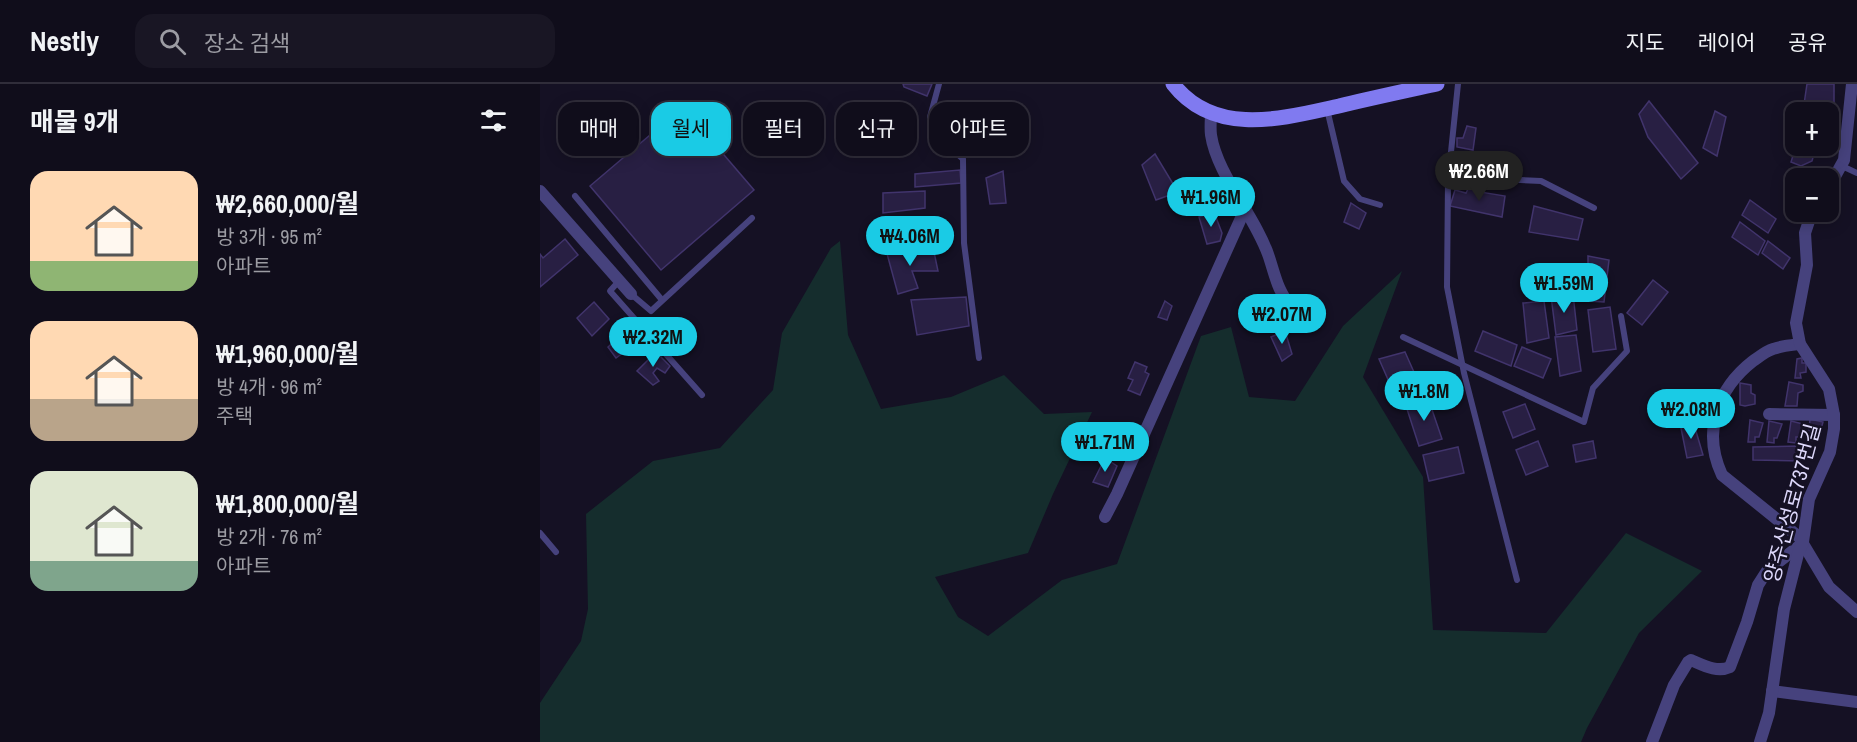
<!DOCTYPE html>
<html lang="ko">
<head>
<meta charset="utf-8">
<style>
  :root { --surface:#100d1b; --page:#191624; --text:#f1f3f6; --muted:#9c9ca3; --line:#302d3a; --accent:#1acbe5 }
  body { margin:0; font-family:"Archivo Narrow","Noto Sans KR",sans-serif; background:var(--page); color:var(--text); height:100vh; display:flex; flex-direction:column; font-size:22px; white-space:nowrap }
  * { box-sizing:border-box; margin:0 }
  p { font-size:20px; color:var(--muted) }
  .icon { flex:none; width:33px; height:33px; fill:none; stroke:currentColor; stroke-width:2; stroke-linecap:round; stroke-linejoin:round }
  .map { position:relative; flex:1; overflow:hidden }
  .sheet { display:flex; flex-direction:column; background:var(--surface); width:540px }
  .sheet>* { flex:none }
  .top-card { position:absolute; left:18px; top:18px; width:570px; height:54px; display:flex; gap:12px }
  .fabs { position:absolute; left:1245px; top:18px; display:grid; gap:12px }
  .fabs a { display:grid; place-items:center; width:54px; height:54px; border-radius:12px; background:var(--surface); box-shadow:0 3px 15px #0003,0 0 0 2px var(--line); font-size:30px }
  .price { position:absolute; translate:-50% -51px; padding:0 14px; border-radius:21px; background:var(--accent); color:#111; font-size:20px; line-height:39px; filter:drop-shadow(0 2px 3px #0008) }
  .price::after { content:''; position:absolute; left:50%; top:36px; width:18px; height:14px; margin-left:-9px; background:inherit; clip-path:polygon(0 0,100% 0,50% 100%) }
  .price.current { background:#222; color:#fff }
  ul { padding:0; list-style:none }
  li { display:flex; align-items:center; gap:18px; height:150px; padding:0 30px }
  li span { display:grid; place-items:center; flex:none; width:168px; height:120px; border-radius:18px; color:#555 }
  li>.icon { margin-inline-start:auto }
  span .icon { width:72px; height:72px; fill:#fffc; stroke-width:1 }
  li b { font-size:26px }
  h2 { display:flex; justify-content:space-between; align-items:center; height:72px; padding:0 30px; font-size:26px }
  .tag { padding:0 21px; border-radius:18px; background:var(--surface); box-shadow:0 3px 15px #0003,0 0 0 2px var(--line); font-size:21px; line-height:54px }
  .tag.current { background:var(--accent); color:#111 }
  header { display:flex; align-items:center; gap:36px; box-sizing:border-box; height:84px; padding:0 30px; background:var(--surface); border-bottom:2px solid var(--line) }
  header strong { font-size:28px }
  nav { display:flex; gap:33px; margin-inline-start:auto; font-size:21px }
  .search { width:420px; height:54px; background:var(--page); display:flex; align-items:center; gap:15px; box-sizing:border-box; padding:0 21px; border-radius:18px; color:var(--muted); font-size:22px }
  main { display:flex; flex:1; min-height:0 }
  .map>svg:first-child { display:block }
</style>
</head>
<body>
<header>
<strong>Nestly</strong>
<div class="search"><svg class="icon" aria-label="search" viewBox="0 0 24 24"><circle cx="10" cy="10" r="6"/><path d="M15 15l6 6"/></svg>장소 검색</div>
<nav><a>지도</a><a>레이어</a><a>공유</a></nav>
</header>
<main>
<section class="sheet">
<h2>매물 9개<svg class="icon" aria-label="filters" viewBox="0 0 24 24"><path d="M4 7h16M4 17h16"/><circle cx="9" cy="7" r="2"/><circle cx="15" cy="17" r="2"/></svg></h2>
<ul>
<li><span style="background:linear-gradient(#ffd9b3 75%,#8fb573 0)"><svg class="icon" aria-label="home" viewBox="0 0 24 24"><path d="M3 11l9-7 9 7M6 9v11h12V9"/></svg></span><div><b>₩2,660,000/월</b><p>방 3개 · 95 m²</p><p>아파트</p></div></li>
<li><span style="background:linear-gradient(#ffd9b3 65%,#b9a48a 0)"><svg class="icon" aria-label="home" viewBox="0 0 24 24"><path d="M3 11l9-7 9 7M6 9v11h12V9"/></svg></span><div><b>₩1,960,000/월</b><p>방 4개 · 96 m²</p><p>주택</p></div></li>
<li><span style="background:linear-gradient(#dfe7d0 75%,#7fa58c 0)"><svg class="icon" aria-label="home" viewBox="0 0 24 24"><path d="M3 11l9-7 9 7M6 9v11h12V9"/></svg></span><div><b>₩1,800,000/월</b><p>방 2개 · 76 m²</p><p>아파트</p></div></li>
</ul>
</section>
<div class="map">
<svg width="1317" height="658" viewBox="0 0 1317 658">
  <rect width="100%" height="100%" fill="#151124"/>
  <polygon fill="#152d2d" points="300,157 308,251 341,325 411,313 464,291 504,330 552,328 513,410 488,469 395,493 418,533 448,552 522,496 577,480 661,252 691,243 709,313 755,317 803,242 862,187 823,293 883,393 893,546 1006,549 1086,449 1162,487 1099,549 1047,644 1041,658 0,658 0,619 41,557 48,525 46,430 113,377 180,364 233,306 242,249 291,164"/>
  <g fill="#281f43" stroke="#41346c" stroke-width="1.5">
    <polygon points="363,0 392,0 387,12 364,3"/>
    <polygon points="1267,0 1294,0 1294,27 1263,27"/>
    <polygon points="1109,17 1158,79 1141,95 1108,53 1099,30"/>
    <polygon points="143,23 214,106 121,186 50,102"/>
    <polygon points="1175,27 1186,33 1177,72 1163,64"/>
    <polygon points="927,42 936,44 933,66 917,63 917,54 923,54"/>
    <polygon points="483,45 485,56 458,65 457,54"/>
    <polygon points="1256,62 1276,63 1272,77 1261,82 1251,78"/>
    <polygon points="615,70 638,108 616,116 602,81"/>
    <polygon points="420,86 421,99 375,103 375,90"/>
    <polygon points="463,87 466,119 450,120 446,94"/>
    <polygon points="930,101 941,103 940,108 965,112 962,133 910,122 915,106 926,109"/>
    <polygon points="385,107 385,124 343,129 343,109"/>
    <polygon points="1210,116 1236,135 1228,149 1202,131"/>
    <polygon points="811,119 826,129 819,145 804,138"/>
    <polygon points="994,122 1043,135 1038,156 989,148"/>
    <polygon points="674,128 682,149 680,157 667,160 659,133"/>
    <polygon points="1200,138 1225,157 1218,171 1192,153"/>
    <polygon points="25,155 38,171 0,203 0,170 3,174"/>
    <polygon points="1228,157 1250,174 1243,185 1222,169"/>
    <polygon points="346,166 394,168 398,187 372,187 378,204 358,210"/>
    <polygon points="1048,172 1069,176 1064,218 1048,217"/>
    <polygon points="1113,196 1128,208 1102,241 1087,229"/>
    <polygon points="1033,210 1037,246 1016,251 1011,212"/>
    <polygon points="426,213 429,242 377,251 371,216"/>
    <polygon points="625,217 632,222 627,236 618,233"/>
    <polygon points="1004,217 1009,254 987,259 983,219"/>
    <polygon points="54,218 69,235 52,252 37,234"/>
    <polygon points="1070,223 1076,265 1053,268 1048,226"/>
    <polygon points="85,247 95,260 76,274 68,263"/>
    <polygon points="745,247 752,270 742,277 731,253"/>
    <polygon points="943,247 977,261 971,282 935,267"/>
    <polygon points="1036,251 1041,287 1020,292 1015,253"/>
    <polygon points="982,263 1011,275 1003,294 974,282"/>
    <polygon points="116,268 130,282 125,289 117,284 113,289 119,297 113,301 97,287"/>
    <polygon points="865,268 882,306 857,316 839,275"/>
    <polygon points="1262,274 1262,279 1266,279 1266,288 1260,289 1261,294 1255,294 1257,275"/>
    <polygon points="595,278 607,283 605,288 609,290 600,311 588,306 593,296 588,294"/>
    <polygon points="1249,298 1263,301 1263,307 1258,309 1257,322 1245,322"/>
    <polygon points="1200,299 1211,301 1211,309 1215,311 1215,320 1205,322 1200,321"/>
    <polygon points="888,314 902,355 879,362 866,322"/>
    <polygon points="985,320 995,345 973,354 963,328"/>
    <polygon points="1270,335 1283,338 1279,352 1275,352 1275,357 1268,356"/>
    <polygon points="1210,336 1223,339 1219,353 1215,353 1215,358 1208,358"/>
    <polygon points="1153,337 1163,371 1147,374 1140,339"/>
    <polygon points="1229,337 1242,340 1237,354 1234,354 1234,359 1227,358"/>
    <polygon points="1251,337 1263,340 1259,353 1256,353 1256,359 1248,358"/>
    <polygon points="998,357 1008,382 986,391 976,366"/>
    <polygon points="1053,357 1056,374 1036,378 1033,361"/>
    <polygon points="1259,362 1261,377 1213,376 1213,363"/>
    <polygon points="918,363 924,389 889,397 883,371"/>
    <polygon points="565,374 577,382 568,403 553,398"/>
  </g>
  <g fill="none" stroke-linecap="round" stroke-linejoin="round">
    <g stroke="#46427d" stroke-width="6">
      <polyline points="399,0 390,33 403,57 423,75 424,159 439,274"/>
      <polyline points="918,0 908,97 907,203 924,289 977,496"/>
      <polyline points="787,25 804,97 820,115 840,121"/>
      <polyline points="1302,82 1317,89"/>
      <polyline points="909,93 1001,97 1054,124"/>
      <polyline points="35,112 122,216"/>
      <polyline points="79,197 70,207 162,311"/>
      <polyline points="91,210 111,227 212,134"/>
      <polyline points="863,253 1044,338 1053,304 1087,267 1081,232"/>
      <polyline points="0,449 16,468"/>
    </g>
    <g stroke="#46427d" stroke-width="12">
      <path d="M671,28c0,7 -1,16 0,23 6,40 45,82 58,122 6,18 9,36 23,50"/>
      <polyline points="1288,105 1304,76 1312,0"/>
      <polyline points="0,107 91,210"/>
      <path d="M1260,260c-8,1 -19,2 -27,5 -7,2 -14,8 -20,12 -36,28 -51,71 -31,114l77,62 30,50 28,25"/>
      <polyline points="1229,330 1294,331"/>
      <polyline points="565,433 577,410 706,123"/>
      <polyline points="1232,607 1317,618"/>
      <path d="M1112,658l22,-57 14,-23 3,-2c12,5 26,13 39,7l17,-45 11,-37 9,-14 36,-28"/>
      <polyline points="1220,658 1229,629 1244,525 1258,470 1263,458 1269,415 1290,368 1294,345 1294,331 1289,305 1260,260 1256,239 1267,181 1265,149 1272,128"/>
    </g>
    <path stroke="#807af0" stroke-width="15" d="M633,0c42,54 111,34 166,22 33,-8 66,-15 98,-22"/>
  </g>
  <g text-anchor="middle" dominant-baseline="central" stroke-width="5" stroke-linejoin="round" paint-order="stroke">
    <g font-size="21" fill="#ddd8fb" stroke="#151124">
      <text transform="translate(1252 419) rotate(-75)">양주산성로737번길</text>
    </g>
  </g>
</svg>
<div class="fabs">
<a>+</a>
<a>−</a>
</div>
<b class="price current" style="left:939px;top:118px">₩2.66M</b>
<b class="price" style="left:671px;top:144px">₩1.96M</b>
<b class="price" style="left:370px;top:183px">₩4.06M</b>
<b class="price" style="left:1024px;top:230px">₩1.59M</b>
<b class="price" style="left:742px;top:261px">₩2.07M</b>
<b class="price" style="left:113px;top:284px">₩2.32M</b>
<b class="price" style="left:884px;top:338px">₩1.8M</b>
<b class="price" style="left:1151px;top:356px">₩2.08M</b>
<b class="price" style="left:565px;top:389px">₩1.71M</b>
<div class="top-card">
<a class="tag">매매</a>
<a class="tag current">월세</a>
<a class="tag">필터</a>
<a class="tag">신규</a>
<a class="tag">아파트</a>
</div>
</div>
</main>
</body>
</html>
